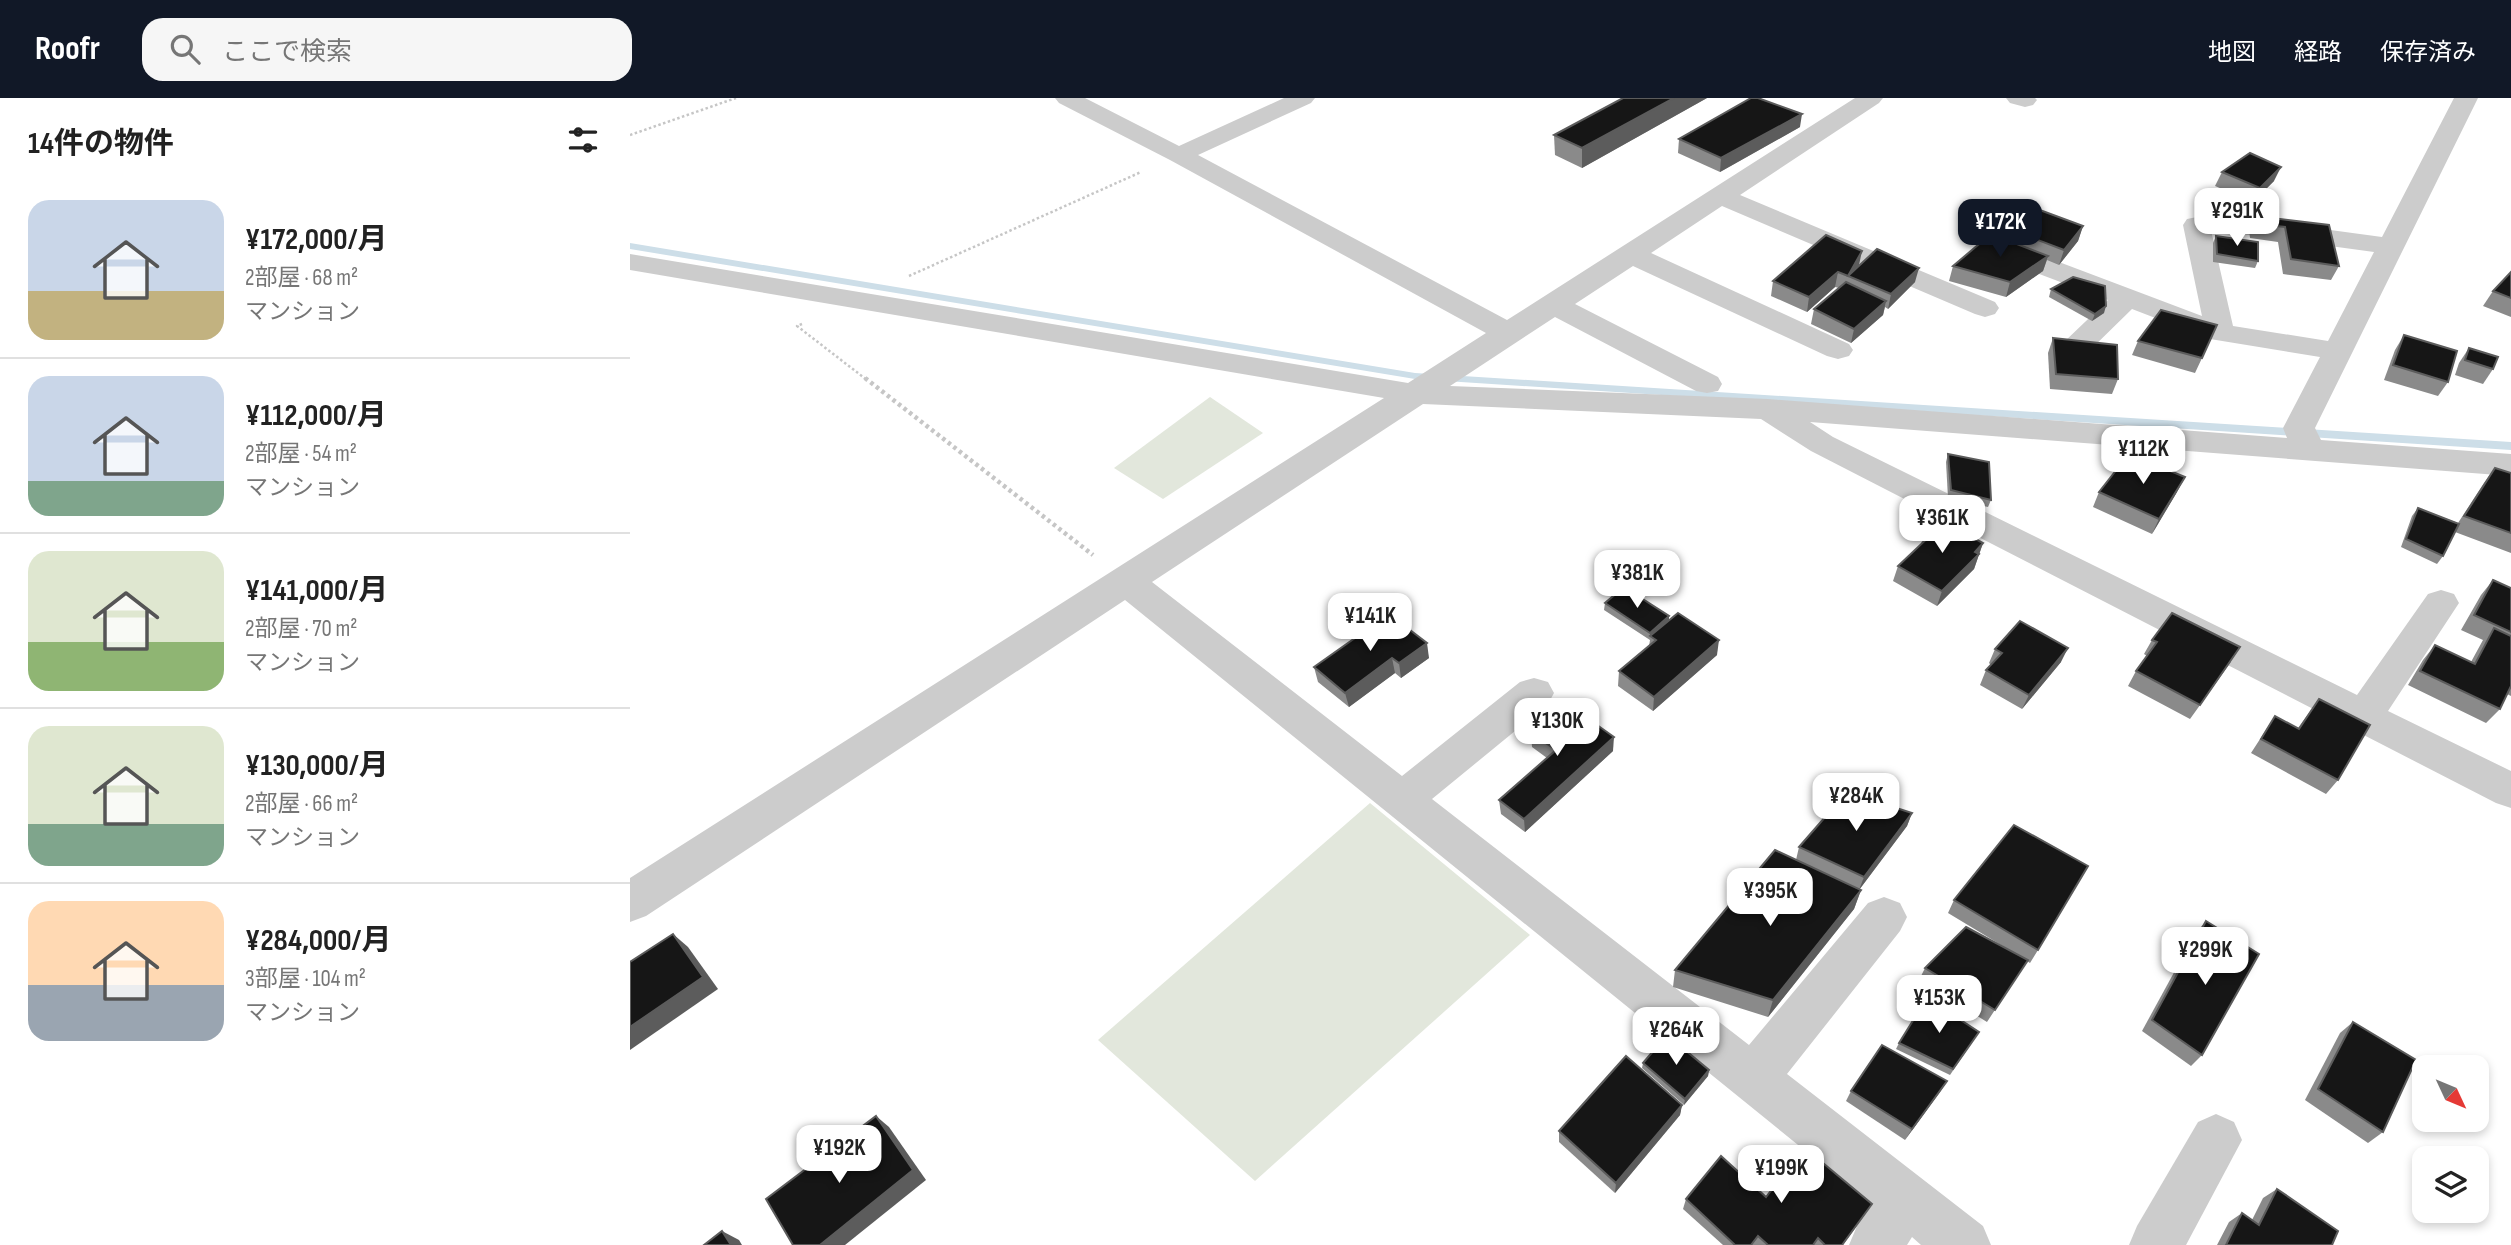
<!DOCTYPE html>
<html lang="ja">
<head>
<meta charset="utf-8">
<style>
  :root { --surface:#fff; --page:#f6f6f6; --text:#222; --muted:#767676; --line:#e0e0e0; --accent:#111827 }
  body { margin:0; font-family:"Sofia Sans Condensed","Noto Sans JP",sans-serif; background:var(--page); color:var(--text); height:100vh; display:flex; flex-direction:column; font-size:26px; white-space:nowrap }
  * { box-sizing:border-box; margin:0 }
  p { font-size:23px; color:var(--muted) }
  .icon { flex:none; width:38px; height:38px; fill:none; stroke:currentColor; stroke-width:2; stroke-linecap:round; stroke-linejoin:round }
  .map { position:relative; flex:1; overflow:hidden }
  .side { display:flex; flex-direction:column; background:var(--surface); width:630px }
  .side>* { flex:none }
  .needle { width:46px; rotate:134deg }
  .tools { position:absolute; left:1782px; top:957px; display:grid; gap:14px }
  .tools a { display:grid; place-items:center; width:77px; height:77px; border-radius:14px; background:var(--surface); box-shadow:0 4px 10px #0003; font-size:35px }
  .price { position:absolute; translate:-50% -60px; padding:0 16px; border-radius:14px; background:#fff; color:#222; font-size:23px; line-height:46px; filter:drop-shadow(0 2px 4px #0008) }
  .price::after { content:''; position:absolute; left:50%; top:42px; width:21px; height:16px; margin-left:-10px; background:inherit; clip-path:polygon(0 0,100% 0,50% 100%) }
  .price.active { background:var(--accent); color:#fff }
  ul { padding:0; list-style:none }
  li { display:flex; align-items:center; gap:21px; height:175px; padding:0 28px }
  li+li { border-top:2px solid var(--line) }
  li span { display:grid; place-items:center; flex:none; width:196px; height:140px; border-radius:21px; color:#555 }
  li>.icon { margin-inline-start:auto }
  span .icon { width:84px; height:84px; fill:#fffc; stroke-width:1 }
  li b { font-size:30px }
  h2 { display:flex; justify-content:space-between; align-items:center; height:84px; padding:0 28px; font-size:30px }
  header { display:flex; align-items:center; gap:42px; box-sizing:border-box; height:98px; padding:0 35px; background:var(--accent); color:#fff }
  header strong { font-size:33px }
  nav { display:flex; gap:38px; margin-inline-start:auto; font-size:24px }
  .search { width:490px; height:63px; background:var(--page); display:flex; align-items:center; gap:18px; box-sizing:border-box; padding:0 24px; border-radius:21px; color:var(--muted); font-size:26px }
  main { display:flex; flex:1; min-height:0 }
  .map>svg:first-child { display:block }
</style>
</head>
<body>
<header>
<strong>Roofr</strong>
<div class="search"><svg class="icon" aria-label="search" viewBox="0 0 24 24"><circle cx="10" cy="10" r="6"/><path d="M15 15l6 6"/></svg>ここで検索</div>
<nav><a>地図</a><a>経路</a><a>保存済み</a></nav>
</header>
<main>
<section class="side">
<h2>14件の物件<svg class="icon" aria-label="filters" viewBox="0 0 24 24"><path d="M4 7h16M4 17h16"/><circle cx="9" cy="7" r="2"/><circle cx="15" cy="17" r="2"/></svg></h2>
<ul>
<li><span style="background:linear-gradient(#c9d6e8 65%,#c2b280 0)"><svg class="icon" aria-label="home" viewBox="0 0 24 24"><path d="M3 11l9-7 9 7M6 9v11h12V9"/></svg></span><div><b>¥172,000/月</b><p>2部屋 · 68 m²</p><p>マンション</p></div></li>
<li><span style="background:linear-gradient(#c9d6e8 75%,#7fa58c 0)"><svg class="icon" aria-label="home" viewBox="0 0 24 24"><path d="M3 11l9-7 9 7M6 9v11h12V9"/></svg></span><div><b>¥112,000/月</b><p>2部屋 · 54 m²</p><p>マンション</p></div></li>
<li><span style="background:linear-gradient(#dfe7d0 65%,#8fb573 0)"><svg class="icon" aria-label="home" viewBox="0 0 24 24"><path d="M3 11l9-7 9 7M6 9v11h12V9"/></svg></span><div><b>¥141,000/月</b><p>2部屋 · 70 m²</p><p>マンション</p></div></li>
<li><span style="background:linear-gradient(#dfe7d0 70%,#7fa58c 0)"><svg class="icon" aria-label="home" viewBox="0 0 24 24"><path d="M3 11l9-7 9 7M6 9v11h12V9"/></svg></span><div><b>¥130,000/月</b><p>2部屋 · 66 m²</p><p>マンション</p></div></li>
<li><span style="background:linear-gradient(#ffd9b3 60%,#9aa5b1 0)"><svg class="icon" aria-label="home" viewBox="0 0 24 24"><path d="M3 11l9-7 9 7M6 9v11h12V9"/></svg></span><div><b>¥284,000/月</b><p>3部屋 · 104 m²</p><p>マンション</p></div></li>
</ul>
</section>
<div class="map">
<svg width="1881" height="1147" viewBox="0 0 1881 1147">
  <rect width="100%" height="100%" fill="#fff"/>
  <g fill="#e2e7dc">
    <polygon points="580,299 633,335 533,401 484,370"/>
    <polygon points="740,705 900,837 625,1083 468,942"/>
  </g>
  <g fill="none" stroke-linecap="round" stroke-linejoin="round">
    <polygon fill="#cddee8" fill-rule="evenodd" points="0,145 785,275 1881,344 1881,352 785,281 0,151"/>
    <g stroke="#c6c6c6" stroke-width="2.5" stroke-dasharray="2.5 2.5" stroke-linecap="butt">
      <polyline points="0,37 106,0"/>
      <polyline points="279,178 511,74"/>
      <polyline points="172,226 167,228 237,282"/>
    </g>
    <polyline stroke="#c6c6c6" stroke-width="4.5" stroke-dasharray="3.5 3.5" stroke-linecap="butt" points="235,280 463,457"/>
    <g fill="#ccc" fill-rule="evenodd">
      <path d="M425,0h30l94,48 105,-48h31l-4,5 -113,52 309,165 348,-222h28l-4,5 -139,92 255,107 4,6 -4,6 -10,3 -10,-3 -253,-108 -71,47 198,91 4,6 -4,6 -11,3 -11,-3 -194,-90 -58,38 143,73 4,7 -4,7 -11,2 -11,-2 -141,-74 -105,69 318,13 519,39 -4,-10 37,-71 -110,-18 -78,-30 -47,46 -11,3 -11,-3 -4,-6 4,-6 45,-43 -122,-46 -4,-6 4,-6 10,-2 10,2 196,74 -19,-91 4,-6 25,-5 170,23 72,-139h24l-163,330 6,12 190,14v22l-701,-54 23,15 524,258 71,-101 13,-4 13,4 5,9 -71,108 123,60v37l-15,-5 -685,-352 -50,-32 -338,-15 -271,178 250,194 118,-94 14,-4 14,4 6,11 -6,11 -116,95 317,246 119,-142 16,-6 16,6 7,14 -7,14 -113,143 196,152 8,19h-70l-9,-8 -5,8h-58l8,-19 14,-22 -746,-604 -479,316 -16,6v-44l754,-480 -754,-128v-16l778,129 78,-50 -316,-173 -111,-57zM1581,132h1l162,22 -46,89 -95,-15z"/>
      <polygon points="1376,0 1405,0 1407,2 1403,7 1395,9 1380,5"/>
      <polygon points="1586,1016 1604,1024 1612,1042 1556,1147 1499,1147 1507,1128 1568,1024"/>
    </g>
  </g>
  <g fill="#8a8a8a">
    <polygon points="993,0 1077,0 952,70 925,57 924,37"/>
    <polygon points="1170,29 1090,74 1048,55 1049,41"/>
    <polygon points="1592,74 1644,83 1623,104 1585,88"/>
    <polygon points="1626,118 1699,127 1709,168 1701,182 1653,176 1648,144 1620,140 1619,132"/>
    <polygon points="1453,128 1448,143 1429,167 1417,162 1413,173 1376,199 1319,183 1323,168 1371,140 1374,129"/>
    <polygon points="1586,138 1628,163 1625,170 1583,164 1583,145"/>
    <polygon points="1229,168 1285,184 1258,211 1255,209 1253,217 1221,245 1181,226 1184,211 1209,190 1205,189 1177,214 1141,198 1143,183"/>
    <polygon points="1881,174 1881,219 1853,208 1863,193"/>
    <polygon points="1421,191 1474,215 1462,223 1419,199"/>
    <polygon points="1774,237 1818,284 1808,298 1754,282 1765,252"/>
    <polygon points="1423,240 1488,281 1482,296 1420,291 1418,255"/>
    <polygon points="1508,243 1572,260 1565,275 1502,257"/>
    <polygon points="1839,250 1863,271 1853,286 1825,277 1829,265"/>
    <polygon points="1318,356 1361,402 1358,409 1318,400 1316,364"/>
    <polygon points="1865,370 1881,375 1881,455 1825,434 1813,458 1807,466 1771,449 1782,418 1788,410 1828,425 1854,385"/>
    <polygon points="1469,394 1547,394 1522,436 1463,409"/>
    <polygon points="1296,431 1353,445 1344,471 1307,508 1263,483 1268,468 1291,446"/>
    <polygon points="1863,482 1881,490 1881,598 1877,596 1870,611 1856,625 1778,587 1793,562 1805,547 1841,564 1853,542 1831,532 1851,497"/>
    <polygon points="975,505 1039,522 1087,557 1023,613 988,588 989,573 1019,548 1020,542 974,512"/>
    <polygon points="759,516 799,560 771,580 765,575 719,609 688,584 684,569"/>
    <polygon points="1522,542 1601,564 1560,621 1498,588 1506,573 1517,558 1514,556"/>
    <polygon points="1365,551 1431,564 1392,611 1350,587 1356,572 1361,567 1359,565"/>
    <polygon points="1689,601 1708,682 1696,696 1621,655 1645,618 1668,630"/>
    <polygon points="901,635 983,653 895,734 871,716 869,702 917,660 902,649"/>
    <polygon points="1282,715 1277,728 1229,792 1231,792 1224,811 1138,919 1043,889 1045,872 1166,762 1169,749"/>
    <polygon points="1324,802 1408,852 1400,865 1397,863 1357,924 1289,882 1295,870 1376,850 1318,815"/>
    <polygon points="1576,823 1572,957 1561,968 1512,933 1565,836"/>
    <polygon points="1723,924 1753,1034 1738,1045 1675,1002 1710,935"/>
    <polygon points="1349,934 1320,977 1266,951 1269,945"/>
    <polygon points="1013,965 1079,972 1078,978 1054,1007 1012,970"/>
    <polygon points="1317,983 1275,1042 1216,1003 1221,993"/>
    <polygon points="1052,1007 1050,1017 985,1095 929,1044 929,1033"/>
    <polygon points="1647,1091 1702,1147 1587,1147 1599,1124 1612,1115 1622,1122 1633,1100"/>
    <polygon points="1136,1099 1236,1115 1213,1147 1093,1147 1053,1111 1056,1101"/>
  </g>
  <g fill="#5c5c5c">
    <polygon points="1044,0 1077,0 952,70 952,50"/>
    <polygon points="1172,16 1170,29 1090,74 1091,60"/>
    <polygon points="1651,69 1644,83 1623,104 1630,90"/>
    <polygon points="1453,128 1448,143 1429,167 1434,152"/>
    <polygon points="1232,153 1229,167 1218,178"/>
    <polygon points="1418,158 1413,173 1376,199 1380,184"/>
    <polygon points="1289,170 1285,184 1258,211 1261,196"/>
    <polygon points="1208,174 1205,189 1177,214 1179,199"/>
    <polygon points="1256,203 1253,217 1221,245 1224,231"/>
    <polygon points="1476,208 1474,215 1462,223 1465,216"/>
    <polygon points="1555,379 1547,394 1522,436 1529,421"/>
    <polygon points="1353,445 1344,471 1307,508 1312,493"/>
    <polygon points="1039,518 1039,526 1020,538 1020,535"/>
    <polygon points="1089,542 1087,557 1023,613 1024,599"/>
    <polygon points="797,545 799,560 771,580 769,565"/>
    <polygon points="1438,550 1431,564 1392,611 1399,597"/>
    <polygon points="762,560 765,575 719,609 715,595"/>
    <polygon points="984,639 983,653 895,734 894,721"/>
    <polygon points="1282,715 1277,728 1229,792 1234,779"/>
    <polygon points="1231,792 1224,811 1138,919 1143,902"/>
    <polygon points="43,836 58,849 88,891 0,952 0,929"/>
    <polygon points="1079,972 1078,978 1054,1007 1055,1001"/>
    <polygon points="1317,983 1310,994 1275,1042 1282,1031"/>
    <polygon points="1052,1007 1050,1017 985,1095 986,1085"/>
    <polygon points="246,1018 259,1029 296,1082 215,1147 190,1147"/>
    <polygon points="92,1133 109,1142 112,1147 101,1147"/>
  </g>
  <g fill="#161616" stroke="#5c5c5c" stroke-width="2">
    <polygon points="993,0 1044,0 952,50 924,37"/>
    <polygon points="1121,0 1128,0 1172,16 1091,60 1049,41"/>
    <polygon points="1620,55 1651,69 1630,90 1592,74"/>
    <polygon points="1399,108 1453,128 1434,152 1374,129"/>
    <polygon points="1626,118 1699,127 1709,168 1661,161 1655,129 1627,126"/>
    <polygon points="1361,136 1418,158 1380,184 1323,168"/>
    <polygon points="1196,137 1232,153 1218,178 1208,174 1179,199 1143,183"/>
    <polygon points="1586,138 1628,144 1628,163 1587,156"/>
    <polygon points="1247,151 1289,170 1261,196 1218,178"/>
    <polygon points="1881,174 1881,200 1863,193"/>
    <polygon points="1443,179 1475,188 1476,208 1465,216 1421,191"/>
    <polygon points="1216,184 1256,203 1224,231 1184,211"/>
    <polygon points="1531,212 1587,227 1572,260 1508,243"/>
    <polygon points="1774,237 1827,253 1818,284 1763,267"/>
    <polygon points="1423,240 1487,247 1488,281 1426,276"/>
    <polygon points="1839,250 1868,259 1863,271 1835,262"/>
    <polygon points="1318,356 1359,364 1361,402 1321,392"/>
    <polygon points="1499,356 1555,379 1529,421 1469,394"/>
    <polygon points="1865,370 1881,375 1881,435 1834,418"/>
    <polygon points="1788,410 1829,426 1813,458 1776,441"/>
    <polygon points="1307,420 1353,445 1345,454 1349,456 1312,493 1268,468 1303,435 1296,431"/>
    <polygon points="1863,482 1881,490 1881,534 1844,517"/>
    <polygon points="994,489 1039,518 1020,535 975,505"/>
    <polygon points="1048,515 1089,542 1024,599 989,573 1026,542 1020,538"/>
    <polygon points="1542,515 1610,549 1570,607 1506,573 1527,544 1522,542"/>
    <polygon points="759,516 797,545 769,565 762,560 715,595 684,569"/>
    <polygon points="1390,523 1438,550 1399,597 1356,572 1372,555 1365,551"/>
    <polygon points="1864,530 1881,538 1881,588 1870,611 1790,573 1805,547 1845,566"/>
    <polygon points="1689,601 1740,627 1708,682 1631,641 1645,618 1669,631"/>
    <polygon points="936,605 984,639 894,721 869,702 926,652 901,635"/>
    <polygon points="1217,694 1282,715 1234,779 1169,749"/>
    <polygon points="1384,727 1458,768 1408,852 1324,802"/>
    <polygon points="1145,752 1231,792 1143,902 1045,872"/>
    <polygon points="1576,823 1629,856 1572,957 1522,922"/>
    <polygon points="1336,829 1398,862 1365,912 1295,870"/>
    <polygon points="43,836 73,879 0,929 0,864"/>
    <polygon points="1297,900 1349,934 1323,971 1269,945"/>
    <polygon points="1723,924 1786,962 1753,1034 1688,991"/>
    <polygon points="1037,937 1079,972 1055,1001 1013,965"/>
    <polygon points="1252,947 1317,983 1282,1031 1221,993"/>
    <polygon points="996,958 1052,1007 986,1085 929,1033"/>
    <polygon points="246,1018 283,1072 190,1147 163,1147 136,1101"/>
    <polygon points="1175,1050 1242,1106 1212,1147 1195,1147 1188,1140 1183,1147 1138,1147 1128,1138 1121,1147 1105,1147 1056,1101 1091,1058 1136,1099"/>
    <polygon points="1647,1091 1708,1133 1702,1147 1596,1147 1612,1115 1629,1127"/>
    <polygon points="92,1133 101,1147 74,1147"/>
  </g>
</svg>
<div class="tools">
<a><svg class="needle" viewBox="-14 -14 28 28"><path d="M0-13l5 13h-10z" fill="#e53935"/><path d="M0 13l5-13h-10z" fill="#767676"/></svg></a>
<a><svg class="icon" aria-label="layers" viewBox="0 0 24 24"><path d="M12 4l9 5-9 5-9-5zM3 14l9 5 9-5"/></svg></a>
</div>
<b class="price" style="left:1607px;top:150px">¥291K</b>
<b class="price active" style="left:1370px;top:161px">¥172K</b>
<b class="price" style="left:1513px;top:388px">¥112K</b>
<b class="price" style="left:1312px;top:457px">¥361K</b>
<b class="price" style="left:1007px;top:512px">¥381K</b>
<b class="price" style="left:740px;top:555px">¥141K</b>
<b class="price" style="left:927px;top:660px">¥130K</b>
<b class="price" style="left:1226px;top:735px">¥284K</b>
<b class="price" style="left:1140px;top:830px">¥395K</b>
<b class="price" style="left:1575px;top:889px">¥299K</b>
<b class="price" style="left:1309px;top:937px">¥153K</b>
<b class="price" style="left:1046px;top:969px">¥264K</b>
<b class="price" style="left:209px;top:1087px">¥192K</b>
<b class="price" style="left:1151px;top:1107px">¥199K</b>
</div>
</main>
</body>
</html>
